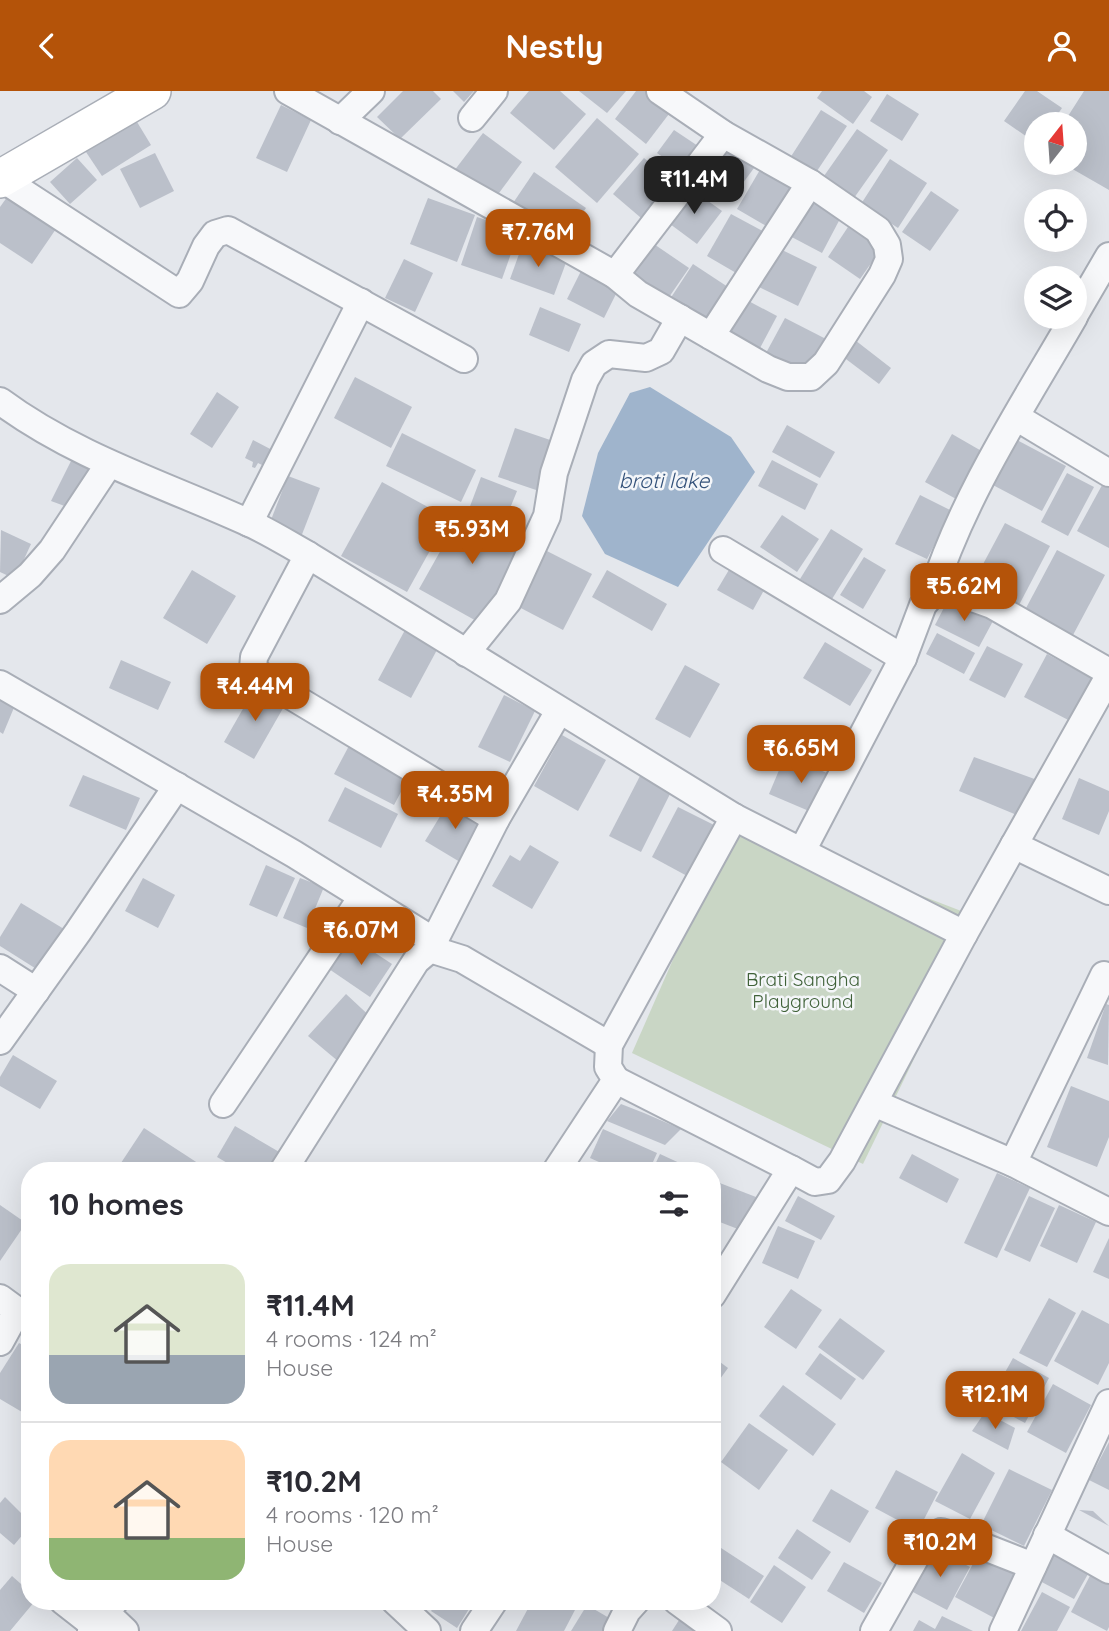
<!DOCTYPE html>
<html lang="en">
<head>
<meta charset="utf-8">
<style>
  :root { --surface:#fff; --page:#f2f2f3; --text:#2b2b33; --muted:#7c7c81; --line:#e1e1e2; --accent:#b45309 }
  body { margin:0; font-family:Quicksand,sans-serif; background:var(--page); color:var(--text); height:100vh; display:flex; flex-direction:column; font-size:26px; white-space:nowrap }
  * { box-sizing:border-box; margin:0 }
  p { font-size:23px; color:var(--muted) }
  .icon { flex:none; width:38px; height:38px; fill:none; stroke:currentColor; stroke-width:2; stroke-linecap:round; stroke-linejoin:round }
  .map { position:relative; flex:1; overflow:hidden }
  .details { position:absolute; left:21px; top:1071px; width:700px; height:448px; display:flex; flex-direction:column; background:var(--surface); border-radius:28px; box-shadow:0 7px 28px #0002 }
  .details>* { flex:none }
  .needle { width:46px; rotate:17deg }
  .tools { position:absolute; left:1024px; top:21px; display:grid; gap:14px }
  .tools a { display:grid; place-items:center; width:63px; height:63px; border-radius:50%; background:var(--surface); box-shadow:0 7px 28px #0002; font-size:35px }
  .price { position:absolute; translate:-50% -60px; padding:0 16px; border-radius:14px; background:var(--accent); color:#fff; font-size:23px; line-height:46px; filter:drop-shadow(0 2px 4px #0008) }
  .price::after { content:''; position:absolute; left:50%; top:42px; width:21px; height:16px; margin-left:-10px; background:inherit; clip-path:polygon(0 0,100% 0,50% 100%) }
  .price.active { background:#222; color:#fff }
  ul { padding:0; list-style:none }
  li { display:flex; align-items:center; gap:21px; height:175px; padding:0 28px }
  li+li { border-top:2px solid var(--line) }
  li span { display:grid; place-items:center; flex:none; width:196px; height:140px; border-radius:21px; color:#555 }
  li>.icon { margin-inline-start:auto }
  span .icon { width:84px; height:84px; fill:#fffc; stroke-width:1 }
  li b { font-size:30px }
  h2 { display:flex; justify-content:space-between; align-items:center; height:84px; padding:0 28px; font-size:30px }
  header { display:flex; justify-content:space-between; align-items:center; height:91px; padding:0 28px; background:var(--accent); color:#fff; font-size:32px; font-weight:800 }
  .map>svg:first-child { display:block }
</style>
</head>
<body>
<header><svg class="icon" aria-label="back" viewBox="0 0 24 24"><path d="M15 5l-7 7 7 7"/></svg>Nestly<svg class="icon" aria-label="person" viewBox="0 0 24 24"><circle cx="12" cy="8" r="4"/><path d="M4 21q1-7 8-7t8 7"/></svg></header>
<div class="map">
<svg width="1109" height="1540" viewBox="0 0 1109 1540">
  <rect width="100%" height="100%" fill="#e4e7ec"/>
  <polygon fill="#c9d6c5" points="733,732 982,828 863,1073 632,962"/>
  <polygon fill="#9fb4cc" points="650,296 731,346 755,381 678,496 605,463 582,425 598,362 630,302"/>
  <g fill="#bbc0ca">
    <polygon points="403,0 433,0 441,8 400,48 377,26"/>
    <polygon points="453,0 474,0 464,11"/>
    <polygon points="529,0 560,0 586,23 554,59 510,22"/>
    <polygon points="579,0 626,0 607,22"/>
    <polygon points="636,0 647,0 672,19 646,53 615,28"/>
    <polygon points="822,0 864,0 872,6 853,33 817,7"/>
    <polygon points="1025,0 1037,0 1062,17 1051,33 1036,33 1036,52 1004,30"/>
    <polygon points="1084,0 1109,0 1109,99 1062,72 1074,72 1074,33 1063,33"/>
    <polygon points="887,3 919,23 902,50 870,30"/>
    <polygon points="281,14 311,29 287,81 256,67"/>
    <polygon points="821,19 847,35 815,83 790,67"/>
    <polygon points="134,26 151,54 102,85 84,58"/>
    <polygon points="597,27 639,63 597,112 555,76"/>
    <polygon points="857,38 888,59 854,107 824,85"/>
    <polygon points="674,39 698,55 681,79 657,62"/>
    <polygon points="483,42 522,71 493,110 454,80"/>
    <polygon points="723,55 754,77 729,111 698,89"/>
    <polygon points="155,62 174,100 140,117 120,78"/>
    <polygon points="77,67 97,89 70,113 50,91"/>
    <polygon points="644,67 678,96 647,132 613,103"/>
    <polygon points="890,68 927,92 898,137 861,113"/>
    <polygon points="761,77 797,98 773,139 737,118"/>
    <polygon points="534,81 586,117 561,153 509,118"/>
    <polygon points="690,97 722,120 697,153 666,130"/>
    <polygon points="931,100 959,119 930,160 902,141"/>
    <polygon points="10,102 58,135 32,173 0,152 0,116"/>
    <polygon points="428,107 475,124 457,171 410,153"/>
    <polygon points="805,107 841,126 822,162 786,143"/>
    <polygon points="731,123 768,143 743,186 707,165"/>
    <polygon points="477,126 519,140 502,188 461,174"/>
    <polygon points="848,136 881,158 860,188 828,166"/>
    <polygon points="648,149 689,177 667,209 625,181"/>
    <polygon points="523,152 567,169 554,204 510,188"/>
    <polygon points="776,156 817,176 798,215 757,195"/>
    <polygon points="404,168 433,182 415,221 385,207"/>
    <polygon points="693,173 731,198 707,233 670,208"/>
    <polygon points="581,180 618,199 604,227 567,208"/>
    <polygon points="741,206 777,225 760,257 724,238"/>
    <polygon points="540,216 581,233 569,261 529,244"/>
    <polygon points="785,227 826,248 807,283 766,262"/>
    <polygon points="851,246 891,277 879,293 838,262"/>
    <polygon points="355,286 412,316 391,357 334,327"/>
    <polygon points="217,301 239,316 212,357 190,343"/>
    <polygon points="787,334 835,361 820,387 772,361"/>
    <polygon points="515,337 556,351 539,400 498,386"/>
    <polygon points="402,342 476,379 461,411 386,375"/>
    <polygon points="952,343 985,362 958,409 925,391"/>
    <polygon points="1015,348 1066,375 1042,420 991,393"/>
    <polygon points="253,349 276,361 268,377 258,372 255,377 252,376 253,371 245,367"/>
    <polygon points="77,358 95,370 70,417 51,410"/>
    <polygon points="772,369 818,393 805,419 758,395"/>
    <polygon points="1067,382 1094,396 1068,445 1041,431"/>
    <polygon points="288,385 320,397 301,446 269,434"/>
    <polygon points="1107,385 1109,386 1109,457 1077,440"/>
    <polygon points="481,386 517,400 504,432 469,418"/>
    <polygon points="382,391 448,427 407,501 341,465"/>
    <polygon points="920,404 952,420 927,468 895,453"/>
    <polygon points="464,418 524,452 480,532 419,498"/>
    <polygon points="782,424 819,448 797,481 760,456"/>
    <polygon points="1005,432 1050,455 1019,514 974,490"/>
    <polygon points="831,438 863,458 832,508 800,488"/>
    <polygon points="1,439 31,453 15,488 0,481"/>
    <polygon points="543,458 592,483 563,539 515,514"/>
    <polygon points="1057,459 1105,484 1073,544 1025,519"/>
    <polygon points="864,466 886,479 863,518 840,504"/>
    <polygon points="733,472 768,492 753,519 717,499"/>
    <polygon points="192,479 236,505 207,553 163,527"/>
    <polygon points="607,479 667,513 652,540 592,506"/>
    <polygon points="949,507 993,530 979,556 935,534"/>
    <polygon points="405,539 438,557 411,607 378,589"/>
    <polygon points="937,542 975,562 964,583 926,563"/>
    <polygon points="825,551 872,579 850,615 803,587"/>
    <polygon points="987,555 1023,573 1005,607 969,589"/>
    <polygon points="1047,563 1099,591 1076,633 1024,606"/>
    <polygon points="121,569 171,591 158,619 109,597"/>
    <polygon points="685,574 720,593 690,647 655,628"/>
    <polygon points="256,595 286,612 254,668 224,651"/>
    <polygon points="0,599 18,607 3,643 0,641"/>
    <polygon points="504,604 535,620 510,671 478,656"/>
    <polygon points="562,644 606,669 578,720 534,695"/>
    <polygon points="351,651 411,682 394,714 334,683"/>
    <polygon points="785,665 832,684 816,723 769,703"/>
    <polygon points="974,666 1040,690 1019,725 959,700"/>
    <polygon points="83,684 140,707 126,739 69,715"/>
    <polygon points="640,685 671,701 641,761 609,745"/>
    <polygon points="1079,687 1109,700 1109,720 1099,744 1062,728"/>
    <polygon points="345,696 398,723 381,757 328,730"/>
    <polygon points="450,709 485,730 460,771 425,750"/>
    <polygon points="678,716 716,735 689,786 652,766"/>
    <polygon points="530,754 559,771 532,818 492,795 510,764 520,770"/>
    <polygon points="266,774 295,787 277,826 249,814"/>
    <polygon points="143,787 175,804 158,837 125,820"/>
    <polygon points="300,787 324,796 307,837 283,827"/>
    <polygon points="21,812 64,838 38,879 0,855 0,846"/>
    <polygon points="351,846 392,873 370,906 329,878"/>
    <polygon points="346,903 375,930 339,971 308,945"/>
    <polygon points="1106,913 1109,914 1108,974 1087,967"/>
    <polygon points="13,964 57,990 40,1018 0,995 0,986"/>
    <polygon points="1071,995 1109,1010 1109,1046 1097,1076 1047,1056"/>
    <polygon points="621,1013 644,1022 681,1038 665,1054 607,1030"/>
    <polygon points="235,1035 281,1062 270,1080 241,1080 217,1066"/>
    <polygon points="144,1037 210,1080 119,1080 117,1078"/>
    <polygon points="603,1038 657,1062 649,1080 619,1080 590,1067"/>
    <polygon points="660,1063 697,1080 652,1080"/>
    <polygon points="912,1063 959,1088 947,1112 899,1087"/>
    <polygon points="997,1082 1030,1097 997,1167 964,1152"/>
    <polygon points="712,1089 756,1106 743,1140 712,1128"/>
    <polygon points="798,1105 835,1125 821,1149 785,1130"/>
    <polygon points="1029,1105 1055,1117 1030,1171 1004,1159"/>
    <polygon points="0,1114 26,1132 0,1170"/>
    <polygon points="1059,1114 1096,1131 1077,1172 1040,1155"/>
    <polygon points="778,1135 815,1150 798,1188 762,1172"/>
    <polygon points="1109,1147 1109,1188 1093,1181"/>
    <polygon points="791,1198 822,1219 796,1258 764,1236"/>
    <polygon points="1049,1207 1076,1222 1047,1276 1019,1262"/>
    <polygon points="1082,1219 1109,1233 1109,1272 1098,1294 1054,1270"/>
    <polygon points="840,1227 885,1260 863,1289 818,1256"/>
    <polygon points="19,1252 30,1258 30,1308 22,1321 0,1308 0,1282"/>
    <polygon points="820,1262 856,1288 841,1309 805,1283"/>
    <polygon points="712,1265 728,1277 712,1299"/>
    <polygon points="1013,1267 1049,1287 1025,1332 988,1312"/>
    <polygon points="1053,1293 1091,1314 1066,1362 1027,1341"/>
    <polygon points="783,1294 836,1333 813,1365 759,1325"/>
    <polygon points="985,1321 1015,1337 1008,1359 972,1340"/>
    <polygon points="749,1332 788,1359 759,1399 721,1371"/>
    <polygon points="1109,1351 1109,1399 1089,1389"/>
    <polygon points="962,1362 995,1382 970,1428 935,1410"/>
    <polygon points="1009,1378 1052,1399 1024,1455 981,1434"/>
    <polygon points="896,1379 938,1401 918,1440 875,1417"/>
    <polygon points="831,1398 869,1420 850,1452 812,1430"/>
    <polygon points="5,1406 30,1431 30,1435 14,1454 0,1442 0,1412"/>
    <polygon points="1079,1419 1093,1420 1109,1435"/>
    <polygon points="797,1438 831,1461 812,1489 778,1467"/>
    <polygon points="1054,1453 1093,1474 1074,1508 1036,1488"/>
    <polygon points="721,1457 764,1485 749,1508 712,1484 712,1470"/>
    <polygon points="933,1457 970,1476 947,1519 911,1500"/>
    <polygon points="981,1458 1024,1481 998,1529 955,1506"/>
    <polygon points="844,1471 882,1492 864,1522 827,1500"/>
    <polygon points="774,1474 806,1496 782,1532 750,1511"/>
    <polygon points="1093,1479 1109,1488 1109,1536 1107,1540 1071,1521"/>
    <polygon points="12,1485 30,1501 30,1510 35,1510 10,1540 0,1540 0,1499"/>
    <polygon points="1042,1501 1070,1516 1057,1540 1021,1540"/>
    <polygon points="438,1510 474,1510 457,1537 431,1520"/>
    <polygon points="532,1510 563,1510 576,1517 564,1540 516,1540"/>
    <polygon points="587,1514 616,1531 611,1540 571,1540"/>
    <polygon points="942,1525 973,1540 913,1540 919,1529 935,1538"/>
    <polygon points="681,1526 702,1540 672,1540"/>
  </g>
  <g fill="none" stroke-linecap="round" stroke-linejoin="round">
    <defs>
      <g id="street">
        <polyline points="288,0 615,184 638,203 768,278 788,286 811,286 826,272 882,184 889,168 887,154 878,139 810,92 723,43 660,0"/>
        <polyline points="472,27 494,0"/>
        <polyline points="340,30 371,0"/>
        <polyline points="1,87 179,203 190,190 206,155 215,143 228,139 464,268"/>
        <polyline points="615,184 723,43"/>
        <polyline points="1074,225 1109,165"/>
        <polyline points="711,245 810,92"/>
        <path d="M0,310c74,55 163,83 247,121 21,9 41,22 61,33l426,262 230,117"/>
        <polyline points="1016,326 1109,382"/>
        <polyline points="249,432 361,211"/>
        <polyline points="723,459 903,567"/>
        <polyline points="308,464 254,566 253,577 268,591 496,728"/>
        <path d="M932,503c32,-100 90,-187 142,-277"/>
        <polyline points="0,509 30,484 52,459 109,373"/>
        <polyline points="466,562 508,510 547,425 554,382 585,289 594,273 609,263 646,267 661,260 680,227"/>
        <polyline points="0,593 294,763 434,850"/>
        <polyline points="1014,754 1109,800"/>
        <polyline points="802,760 903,567 923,514 932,503 953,500 992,514 1109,581"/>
        <polyline points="430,858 496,728 559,620"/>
        <polyline points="0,877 36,900"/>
        <polyline points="1109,886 1104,884 1013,1072 1109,1121"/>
        <polyline points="0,950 78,841 177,695"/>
        <polyline points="616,989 791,1078 712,1204"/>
        <polyline points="874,1012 1013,1072"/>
        <polyline points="223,1013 362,806"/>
        <polyline points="791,1078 815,1091 828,1089 842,1070 964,843 1109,585"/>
        <polyline points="283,1080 416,870 430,858 462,868 609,954"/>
        <polyline points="556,1080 616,989 608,976 609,954 734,726"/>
        <polyline points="0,1207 30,1229"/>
        <polyline points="0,1251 17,1220"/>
        <polyline points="1047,1444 1109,1479"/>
        <polyline points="63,1510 95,1535"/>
        <polyline points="395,1510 427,1540"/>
        <polyline points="677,1510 718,1540"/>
        <polyline points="106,1522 125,1540"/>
        <polyline points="91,1540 115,1510"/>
        <polyline points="474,1540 494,1510"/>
        <polyline points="617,1540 627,1520 636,1510"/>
        <polyline points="874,1540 926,1448 941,1441 959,1446 1033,1475"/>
        <polyline points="1003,1540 1109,1312"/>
      </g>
      <polyline id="secondary" points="0,88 152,0"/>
    </defs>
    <use href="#street" stroke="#a9aeb7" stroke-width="30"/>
    <use href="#secondary" stroke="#a9aeb7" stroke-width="40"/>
    <use href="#street" stroke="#f7f8fa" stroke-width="26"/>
    <use href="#secondary" stroke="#fff" stroke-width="37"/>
  </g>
  <g text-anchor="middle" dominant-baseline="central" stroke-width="5" stroke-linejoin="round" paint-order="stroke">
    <g font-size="19" fill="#3f6138" stroke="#f4f6f9">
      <text x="803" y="888">Brati Sangha<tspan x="803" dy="22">Playground</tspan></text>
    </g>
    <g font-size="21" font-style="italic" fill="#34527a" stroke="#f4f6f9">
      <text x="664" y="389">broti lake</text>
    </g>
  </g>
</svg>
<div class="tools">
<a><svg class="needle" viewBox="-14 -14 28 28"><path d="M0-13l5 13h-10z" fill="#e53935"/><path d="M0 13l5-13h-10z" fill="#7c7c81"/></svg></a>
<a><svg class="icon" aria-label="locate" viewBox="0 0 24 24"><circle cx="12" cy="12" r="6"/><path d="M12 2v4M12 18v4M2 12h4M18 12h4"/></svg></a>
<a><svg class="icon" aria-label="layers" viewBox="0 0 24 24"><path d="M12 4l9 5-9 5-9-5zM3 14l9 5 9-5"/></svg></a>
</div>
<b class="price active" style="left:694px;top:125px">₹11.4M</b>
<b class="price" style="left:538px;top:178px">₹7.76M</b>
<b class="price" style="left:472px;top:475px">₹5.93M</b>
<b class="price" style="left:964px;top:532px">₹5.62M</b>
<b class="price" style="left:255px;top:632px">₹4.44M</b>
<b class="price" style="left:801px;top:694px">₹6.65M</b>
<b class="price" style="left:455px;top:740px">₹4.35M</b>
<b class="price" style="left:361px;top:876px">₹6.07M</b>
<b class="price" style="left:995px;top:1340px">₹12.1M</b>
<b class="price" style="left:940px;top:1488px">₹10.2M</b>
<section class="details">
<h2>10 homes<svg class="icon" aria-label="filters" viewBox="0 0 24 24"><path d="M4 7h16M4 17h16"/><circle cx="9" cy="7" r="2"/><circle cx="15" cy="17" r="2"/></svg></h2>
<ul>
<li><span style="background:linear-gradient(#dfe7d0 65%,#9aa5b1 0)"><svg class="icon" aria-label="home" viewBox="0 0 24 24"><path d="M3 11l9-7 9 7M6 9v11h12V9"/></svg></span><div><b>₹11.4M</b><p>4 rooms · 124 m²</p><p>House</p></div></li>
<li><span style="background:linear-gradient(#ffd9b3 70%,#8fb573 0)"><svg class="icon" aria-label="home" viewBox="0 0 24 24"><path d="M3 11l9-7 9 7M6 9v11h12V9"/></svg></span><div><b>₹10.2M</b><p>4 rooms · 120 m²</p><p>House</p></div></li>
</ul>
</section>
</div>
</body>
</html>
